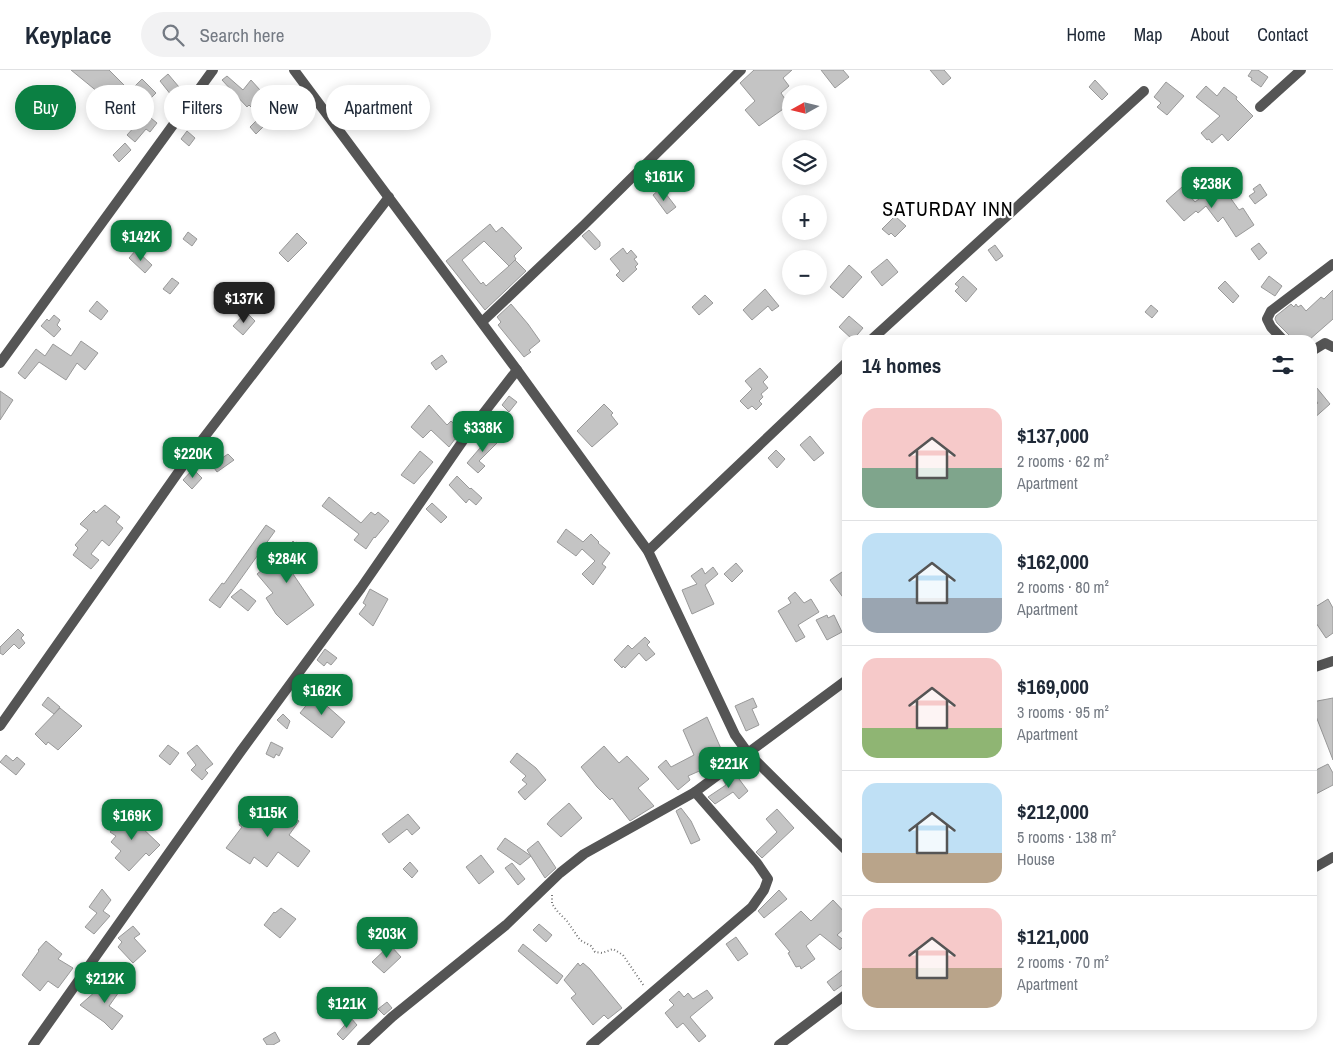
<!DOCTYPE html>
<html lang="en">
<head>
<meta charset="utf-8">
<style>
  :root { --surface:#fff; --page:#f2f2f3; --text:#1f2937; --muted:#747a83; --line:#e0e1e3; --accent:#0b8043 }
  body { margin:0; font-family:"Archivo Narrow",sans-serif; background:var(--page); color:var(--text); height:100vh; display:flex; flex-direction:column; font-size:19px; white-space:nowrap }
  * { box-sizing:border-box; margin:0 }
  p { font-size:16px; color:var(--muted) }
  .icon { flex:none; width:28px; height:28px; fill:none; stroke:currentColor; stroke-width:2; stroke-linecap:round; stroke-linejoin:round }
  .map { position:relative; flex:1; overflow:hidden }
  .side { position:absolute; left:842px; top:265px; width:475px; height:695px; display:flex; flex-direction:column; background:var(--surface); border-radius:15px; box-shadow:0 2px 12px #0003 }
  .side>* { flex:none }
  .hud { position:absolute; left:15px; top:15px; width:475px; height:45px; display:flex; gap:10px }
  .needle { width:32px; rotate:262deg }
  .controls { position:absolute; left:782px; top:15px; display:grid; gap:10px }
  .controls a { display:grid; place-items:center; width:45px; height:45px; border-radius:50%; background:var(--surface); box-shadow:0 2px 12px #0003; font-size:25px }
  .price { position:absolute; translate:-50% -42px; padding:0 11px; border-radius:10px; background:var(--accent); color:#fff; font-size:16px; line-height:32px; filter:drop-shadow(0 1px 2px #0008) }
  .price::after { content:''; position:absolute; left:50%; top:30px; width:15px; height:11px; margin-left:-8px; background:inherit; clip-path:polygon(0 0,100% 0,50% 100%) }
  .price.on { background:#222; color:#fff }
  ul { padding:0; list-style:none }
  li { display:flex; align-items:center; gap:15px; height:125px; padding:0 20px }
  li+li { border-top:1px solid var(--line) }
  li span { display:grid; place-items:center; flex:none; width:140px; height:100px; border-radius:15px; color:#555 }
  li>.icon { margin-inline-start:auto }
  span .icon { width:60px; height:60px; fill:#fffc; stroke-width:1 }
  li b { font-size:21px }
  h2 { display:flex; justify-content:space-between; align-items:center; height:60px; padding:0 20px; font-size:21px }
  .pill { padding:0 18px; border-radius:22px; background:var(--surface); box-shadow:0 2px 12px #0003; font-size:18px; line-height:45px }
  .pill.on { background:var(--accent); color:#fff }
  header { display:flex; align-items:center; gap:30px; box-sizing:border-box; height:70px; padding:0 25px; background:var(--surface); border-bottom:1px solid var(--line) }
  header strong { font-size:24px }
  nav { display:flex; gap:28px; margin-inline-start:auto; font-size:18px }
  .search { width:350px; height:45px; background:var(--page); display:flex; align-items:center; gap:12px; box-sizing:border-box; padding:0 18px; border-radius:28px; color:var(--muted); font-size:19px }
  .map>svg:first-child { display:block }
</style>
</head>
<body>
<header>
<strong>Keyplace</strong>
<div class="search"><svg class="icon" aria-label="search" viewBox="0 0 24 24"><circle cx="10" cy="10" r="6"/><path d="M15 15l6 6"/></svg>Search here</div>
<nav><a>Home</a><a>Map</a><a>About</a><a>Contact</a></nav>
</header>
<div class="map">
<svg width="1333" height="975" viewBox="0 0 1333 975">
  <rect width="100%" height="100%" fill="#fff"/>
  <g fill="#c4c4c4" stroke="#999" fill-rule="evenodd">
    <polygon points="71,0 109,0 130,21 142,9 156,23 140,39 157,53 150,62 146,59 135,72 127,65 137,54"/>
    <polygon points="754,0 792,0 783,8 789,16 781,23 789,35 759,56 745,40 755,31 740,13"/>
    <polygon points="821,0 843,0 849,7 835,18"/>
    <polygon points="930,0 944,0 951,8 943,15"/>
    <polygon points="1252,0 1258,0 1268,7 1261,17 1251,10 1252,8 1248,6"/>
    <polygon points="168,4 179,17 176,20 184,28 179,35 160,11"/>
    <polygon points="227,6 243,20 251,10 269,30 256,42 249,35 247,37 222,10"/>
    <polygon points="1095,10 1108,24 1102,30 1089,17"/>
    <polygon points="1166,12 1184,26 1167,45 1157,37 1161,33 1154,27"/>
    <polygon points="1206,16 1217,26 1224,17 1237,27 1236,29 1253,46 1228,71 1222,64 1212,73 1209,69 1207,70 1201,63 1220,46 1196,27"/>
    <polygon points="287,25 302,37 296,45 281,33"/>
    <polygon points="257,50 263,57 256,64 250,57"/>
    <polygon points="187,61 195,68 189,76 181,69"/>
    <polygon points="125,73 131,80 119,92 113,85"/>
    <polygon points="1260,114 1267,125 1255,134 1249,126 1255,122 1253,119"/>
    <polygon points="1182,117 1195,132 1208,122 1212,128 1224,119 1239,140 1243,138 1254,155 1236,167 1223,147 1218,152 1206,136 1198,143 1196,141 1184,151 1166,131"/>
    <polygon points="660,119 665,126 666,124 676,137 667,144 653,125"/>
    <polygon points="895,146 906,156 895,167 891,163 889,165 882,159"/>
    <path d="M490,154l6,8 6,-5 20,21 -8,8 2,3 -7,7 6,-6 11,11 -41,39 -39,-49zM484,171l25,25 -23,20 -3,-4 -2,2 -19,-24z"/>
    <polygon points="589,160 600,172 600,176 595,180 582,166"/>
    <polygon points="188,162 197,169 192,176 183,169"/>
    <polygon points="297,163 307,173 288,192 279,183"/>
    <polygon points="1259,173 1267,183 1259,190 1251,179"/>
    <polygon points="995,175 1003,186 996,191 988,180"/>
    <polygon points="623,178 627,184 631,180 637,187 634,189 638,194 635,197 637,199 623,212 616,205 620,201 610,189"/>
    <polygon points="136,180 152,195 145,203 129,188"/>
    <polygon points="887,189 898,202 882,216 871,202"/>
    <polygon points="849,195 862,207 843,228 830,217"/>
    <polygon points="963,206 977,219 966,232 955,221 959,217 955,214"/>
    <polygon points="1269,206 1282,216 1275,226 1261,217"/>
    <polygon points="172,208 179,213 170,224 163,219"/>
    <polygon points="1225,211 1239,226 1233,233 1218,218"/>
    <polygon points="765,219 779,236 772,241 768,236 752,250 743,240"/>
    <polygon points="1333,220 1333,249 1309,270 1294,270 1277,253 1275,249 1276,246 1291,234 1294,237 1296,234 1298,237 1301,235 1306,241 1321,227 1324,229"/>
    <polygon points="705,225 713,233 699,245 692,237"/>
    <polygon points="97,231 108,241 101,250 89,241"/>
    <polygon points="511,234 528,254 540,271 529,280 531,282 524,287 498,255 501,252 497,247"/>
    <polygon points="1151,235 1158,241 1152,248 1145,242"/>
    <polygon points="246,242 255,251 243,265 233,256"/>
    <polygon points="54,245 60,250 57,255 61,259 54,267 41,256 47,249 49,251"/>
    <polygon points="849,246 863,258 853,270 839,257"/>
    <polygon points="81,271 98,283 85,300 77,293 66,310 39,292 25,309 18,303 36,279 45,286 53,274 71,286"/>
    <polygon points="442,285 447,292 436,300 431,293"/>
    <polygon points="760,298 768,307 763,312 768,318 761,324 763,327 759,331 762,334 756,340 752,336 748,339 740,331 752,319 745,311"/>
    <polygon points="1312,312 1330,334 1312,350 1312,338 1318,333 1312,326"/>
    <polygon points="0,321 13,330 0,350"/>
    <polygon points="509,326 517,332 509,342 502,335"/>
    <polygon points="604,334 613,343 611,345 618,354 592,377 577,361"/>
    <polygon points="429,335 447,355 451,351 461,361 449,377 431,360 423,368 411,357"/>
    <polygon points="493,363 500,370 479,391 485,396 478,403 467,393"/>
    <polygon points="810,366 824,383 814,391 800,375"/>
    <polygon points="776,380 785,389 777,398 768,388"/>
    <polygon points="420,381 433,392 414,414 401,405"/>
    <polygon points="228,384 234,390 217,402 212,395"/>
    <polygon points="193,399 202,408 192,419 183,410"/>
    <polygon points="457,406 470,419 471,418 482,428 476,435 469,429 466,433 449,415"/>
    <polygon points="329,427 361,453 371,442 375,445 378,442 389,451 375,468 374,467 366,479 354,470 359,464 322,436"/>
    <polygon points="432,433 447,447 441,453 426,439"/>
    <polygon points="105,435 120,447 116,452 123,458 109,476 102,470 91,484 99,490 91,499 73,485 78,478 75,475 88,460 80,454 94,440 96,443"/>
    <polygon points="266,455 275,461 220,538 209,530 222,513 224,514"/>
    <polygon points="566,459 583,472 591,464 599,472 598,473 610,483 602,494 606,497 593,515 582,504 595,491 582,479 576,486 557,472"/>
    <polygon points="293,471 295,473 296,472 305,479 302,481 308,486 293,504 314,535 287,555 276,544 266,528 273,523 257,504 272,492 273,493"/>
    <polygon points="736,493 743,501 732,512 724,504"/>
    <polygon points="713,497 718,504 705,515 714,534 692,544 682,520 697,514 691,506 702,498 705,504"/>
    <polygon points="848,498 848,534 830,510"/>
    <polygon points="241,519 256,531 248,541 231,527"/>
    <polygon points="370,519 388,529 373,556 359,544 366,535 363,533"/>
    <polygon points="795,522 804,533 811,529 819,542 798,555 805,567 796,572 778,541 791,533 788,528"/>
    <polygon points="1328,529 1333,538 1333,563 1326,568 1312,547 1312,539"/>
    <polygon points="827,545 828,548 834,545 842,562 827,570 816,550"/>
    <polygon points="18,559 24,565 21,568 25,573 19,579 14,574 3,585 0,583 0,577"/>
    <polygon points="645,567 650,572 647,575 655,584 646,591 639,583 625,598 623,596 622,598 614,590 628,575 632,579"/>
    <polygon points="325,579 337,588 331,595 327,592 324,596 317,590"/>
    <polygon points="311,622 345,652 332,668 300,643 309,632 306,629"/>
    <polygon points="48,627 60,637 54,644 42,635"/>
    <polygon points="753,628 757,637 752,639 759,655 746,661 735,636"/>
    <polygon points="1333,628 1333,690 1312,636 1312,632"/>
    <polygon points="60,638 82,656 58,680 48,672 46,675 35,664"/>
    <polygon points="283,644 290,651 287,659 277,650"/>
    <polygon points="707,647 726,690 715,699 713,695 688,706 690,710 678,720 658,697 666,690 671,697 694,685 683,660"/>
    <polygon points="271,672 283,678 279,686 276,684 274,688 266,684"/>
    <polygon points="168,675 179,683 170,695 159,686"/>
    <polygon points="197,675 213,694 205,700 208,703 202,710 191,700 196,695 187,683"/>
    <polygon points="604,676 619,693 627,686 649,709 638,718 654,736 630,751 612,728 610,730 597,717 581,697"/>
    <polygon points="517,683 536,698 546,710 525,730 518,722 527,714 522,710 526,706 510,692"/>
    <polygon points="6,685 13,691 17,687 25,694 16,705 0,692"/>
    <polygon points="1328,694 1333,703 1333,715 1312,726 1312,702"/>
    <polygon points="732,703 734,708 736,705 748,721 739,729 733,722 715,734 708,727 726,715 723,710"/>
    <polygon points="569,733 582,748 561,767 547,754 551,749"/>
    <polygon points="277,735 299,751 289,765 310,781 298,797 278,782 267,797 254,787 250,794 226,778 242,757 239,755 252,736 268,747"/>
    <polygon points="681,738 691,751 700,770 691,774 676,741"/>
    <polygon points="777,739 794,758 762,788 756,782 777,762 766,749"/>
    <polygon points="128,740 141,750 138,754 160,775 149,786 146,783 129,801 115,788 121,781 111,772 116,766 110,762"/>
    <polygon points="408,744 420,758 412,765 407,759 389,773 382,764"/>
    <polygon points="505,768 531,786 520,795 497,779"/>
    <polygon points="538,771 556,798 545,808 527,780"/>
    <polygon points="481,785 494,802 479,814 466,797"/>
    <polygon points="410,792 418,801 412,808 403,799"/>
    <polygon points="512,793 525,809 518,815 505,798"/>
    <polygon points="102,819 111,830 103,841 110,846 94,864 85,857 97,843 89,837"/>
    <polygon points="779,820 787,829 764,848 758,841"/>
    <polygon points="833,830 848,846 848,855 837,865 846,872 840,880 820,864 806,876 815,889 801,899 800,896 796,897 788,883 790,882 775,864 801,841 811,851"/>
    <polygon points="281,838 296,849 280,868 264,855 274,842 275,843"/>
    <polygon points="539,854 552,865 546,872 533,860"/>
    <polygon points="133,856 140,864 134,868 146,881 133,893 118,877 122,872 118,868"/>
    <polygon points="736,867 748,884 738,891 726,874"/>
    <polygon points="46,871 62,884 58,889 73,898 58,918 48,911 40,921 22,905 39,881 38,880"/>
    <polygon points="523,874 563,906 557,914 518,881"/>
    <polygon points="390,875 401,887 384,903 372,892"/>
    <polygon points="578,893 580,896 583,893 590,899 622,938 608,949 604,945 593,955 571,928 576,924 564,910"/>
    <polygon points="848,896 848,911 834,921 827,912"/>
    <polygon points="118,906 126,912 109,936 123,946 112,960 104,952 80,935 96,921 102,928"/>
    <polygon points="707,920 713,928 690,947 706,966 699,972 683,953 677,958 665,943 674,935 669,930 679,921 684,927 688,923 693,929"/>
    <polygon points="387,932 392,938 384,945 378,939"/>
    <polygon points="351,948 357,955 343,970 337,964"/>
    <polygon points="275,962 280,971 273,975 267,975 263,969"/>
  </g>
  <g fill="none" stroke-linecap="round" stroke-linejoin="round">
    <polyline stroke="#777" stroke-width="2" stroke-dasharray="1 2.5" stroke-linecap="butt" points="552,825 552,834 558,842 567,851 580,870 591,876 595,882 602,883 613,879 623,885 644,916"/>
    <g stroke="#555" stroke-width="10">
      <polyline points="294,0 517,300 648,481 735,665 748,683 848,782"/>
      <polyline points="1260,37 1301,0"/>
      <polyline points="482,252 584,155 741,0"/>
      <polyline points="871,270 1144,21"/>
      <polyline points="1283,270 1271,257 1267,249 1271,241 1333,194"/>
      <polyline points="1312,281 1325,273 1333,277"/>
      <polyline points="0,293 213,0"/>
      <polyline points="648,481 848,291"/>
      <polyline points="1312,598 1333,591"/>
      <polyline points="0,656 189,387 389,127"/>
      <polyline points="1312,799 1333,787"/>
      <polyline points="33,975 241,681 361,518 469,362 517,300"/>
      <polyline points="362,975 392,947 506,855 560,803 584,784 695,722 848,609"/>
      <polyline points="591,975 752,837 764,820 768,809 757,793 695,722"/>
      <polyline points="779,975 848,923"/>
    </g>
  </g>
  <g text-anchor="middle" dominant-baseline="central" stroke-width="4.5" stroke-linejoin="round" paint-order="stroke">
    <g font-size="20" letter-spacing="1" fill="#000" stroke="#fff">
      <text x="948" y="138">SATURDAY INN</text>
    </g>
  </g>
</svg>
<div class="controls">
<a><svg class="needle" viewBox="-14 -14 28 28"><path d="M0-13l5 13h-10z" fill="#e53935"/><path d="M0 13l5-13h-10z" fill="#747a83"/></svg></a>
<a><svg class="icon" aria-label="layers" viewBox="0 0 24 24"><path d="M12 4l9 5-9 5-9-5zM3 14l9 5 9-5"/></svg></a>
<a>+</a>
<a>−</a>
</div>
<b class="price" style="left:664px;top:132px">$161K</b>
<b class="price" style="left:1212px;top:139px">$238K</b>
<b class="price" style="left:141px;top:192px">$142K</b>
<b class="price on" style="left:244px;top:254px">$137K</b>
<b class="price" style="left:483px;top:383px">$338K</b>
<b class="price" style="left:193px;top:409px">$220K</b>
<b class="price" style="left:287px;top:514px">$284K</b>
<b class="price" style="left:322px;top:646px">$162K</b>
<b class="price" style="left:729px;top:719px">$221K</b>
<b class="price" style="left:268px;top:768px">$115K</b>
<b class="price" style="left:132px;top:771px">$169K</b>
<b class="price" style="left:387px;top:889px">$203K</b>
<b class="price" style="left:105px;top:934px">$212K</b>
<b class="price" style="left:347px;top:959px">$121K</b>
<div class="hud">
<a class="pill on">Buy</a>
<a class="pill">Rent</a>
<a class="pill">Filters</a>
<a class="pill">New</a>
<a class="pill">Apartment</a>
</div>
<section class="side">
<h2>14 homes<svg class="icon" aria-label="filters" viewBox="0 0 24 24"><path d="M4 7h16M4 17h16"/><circle cx="9" cy="7" r="2"/><circle cx="15" cy="17" r="2"/></svg></h2>
<ul>
<li><span style="background:linear-gradient(#f6c9c9 60%,#7fa58c 0)"><svg class="icon" aria-label="home" viewBox="0 0 24 24"><path d="M3 11l9-7 9 7M6 9v11h12V9"/></svg></span><div><b>$137,000</b><p>2 rooms · 62 m²</p><p>Apartment</p></div></li>
<li><span style="background:linear-gradient(#bfe0f5 65%,#9aa5b1 0)"><svg class="icon" aria-label="home" viewBox="0 0 24 24"><path d="M3 11l9-7 9 7M6 9v11h12V9"/></svg></span><div><b>$162,000</b><p>2 rooms · 80 m²</p><p>Apartment</p></div></li>
<li><span style="background:linear-gradient(#f6c9c9 70%,#8fb573 0)"><svg class="icon" aria-label="home" viewBox="0 0 24 24"><path d="M3 11l9-7 9 7M6 9v11h12V9"/></svg></span><div><b>$169,000</b><p>3 rooms · 95 m²</p><p>Apartment</p></div></li>
<li><span style="background:linear-gradient(#bfe0f5 70%,#b9a48a 0)"><svg class="icon" aria-label="home" viewBox="0 0 24 24"><path d="M3 11l9-7 9 7M6 9v11h12V9"/></svg></span><div><b>$212,000</b><p>5 rooms · 138 m²</p><p>House</p></div></li>
<li><span style="background:linear-gradient(#f6c9c9 60%,#b9a48a 0)"><svg class="icon" aria-label="home" viewBox="0 0 24 24"><path d="M3 11l9-7 9 7M6 9v11h12V9"/></svg></span><div><b>$121,000</b><p>2 rooms · 70 m²</p><p>Apartment</p></div></li>
</ul>
</section>
</div>
</body>
</html>
